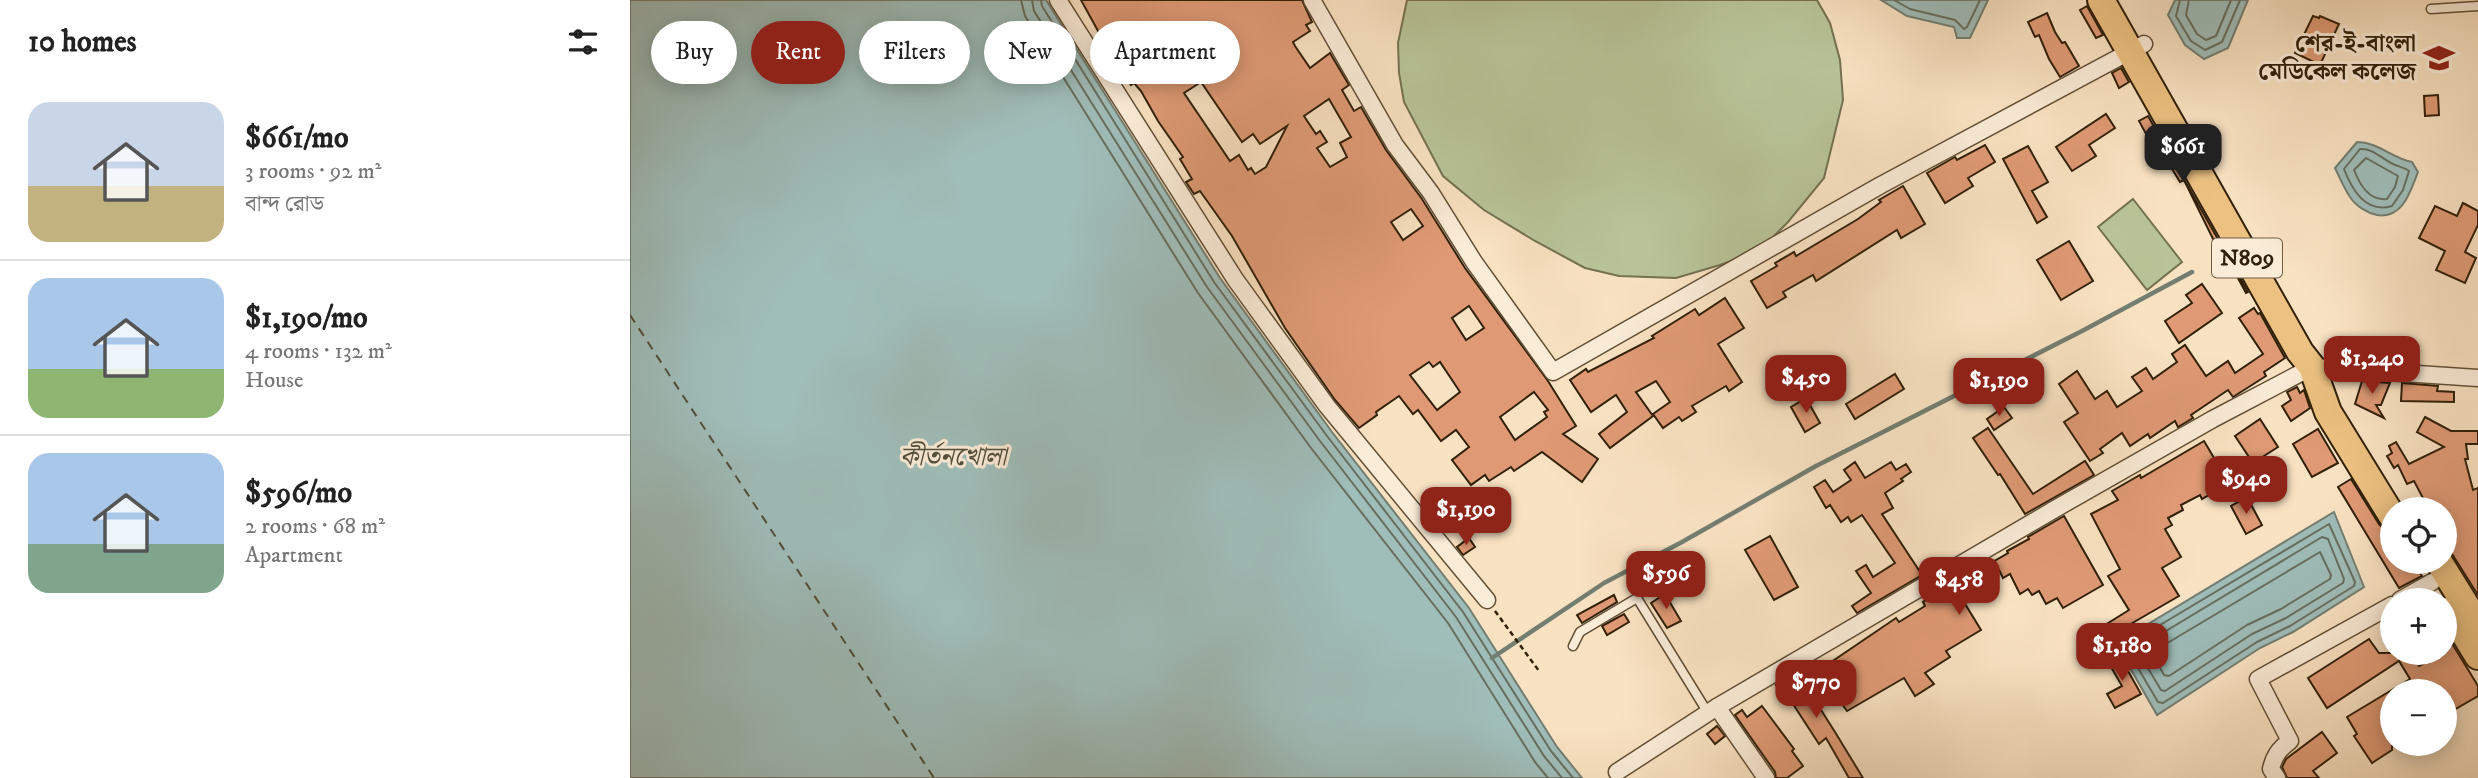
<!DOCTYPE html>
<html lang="en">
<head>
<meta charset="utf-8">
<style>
  :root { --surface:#fff; --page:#f6f6f6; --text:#222; --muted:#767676; --line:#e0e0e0; --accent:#8f2418 }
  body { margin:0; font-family:"IM FELL DW Pica","Noto Serif Bengali",serif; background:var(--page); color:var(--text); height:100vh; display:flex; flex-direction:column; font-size:26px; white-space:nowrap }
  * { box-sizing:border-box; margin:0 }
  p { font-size:23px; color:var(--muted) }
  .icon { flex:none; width:38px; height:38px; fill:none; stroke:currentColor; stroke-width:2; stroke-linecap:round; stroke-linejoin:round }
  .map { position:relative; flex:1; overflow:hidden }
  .panel { display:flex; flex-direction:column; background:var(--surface); width:630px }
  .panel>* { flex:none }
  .hud { position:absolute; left:21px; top:21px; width:665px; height:63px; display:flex; gap:14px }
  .fabs { position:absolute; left:1750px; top:497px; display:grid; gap:14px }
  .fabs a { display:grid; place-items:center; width:77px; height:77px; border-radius:50%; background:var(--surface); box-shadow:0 4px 18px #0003; font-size:35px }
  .price { position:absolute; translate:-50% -60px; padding:0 16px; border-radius:14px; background:var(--accent); color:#fff; font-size:23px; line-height:46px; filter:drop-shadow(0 2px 4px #0008) }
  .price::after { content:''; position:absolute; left:50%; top:42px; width:21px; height:16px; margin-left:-10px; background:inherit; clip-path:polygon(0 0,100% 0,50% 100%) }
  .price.current { background:#222; color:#fff }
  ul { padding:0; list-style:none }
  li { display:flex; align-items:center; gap:21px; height:175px; padding:0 28px }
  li+li { border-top:2px solid var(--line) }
  li span { display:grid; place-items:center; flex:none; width:196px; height:140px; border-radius:21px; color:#555 }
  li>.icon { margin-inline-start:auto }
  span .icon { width:84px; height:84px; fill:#fffc; stroke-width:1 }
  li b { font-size:30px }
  h2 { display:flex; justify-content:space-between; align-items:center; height:84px; padding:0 28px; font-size:30px }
  .pill { padding:0 24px; border-radius:32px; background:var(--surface); box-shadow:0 4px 18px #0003; font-size:24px; line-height:63px }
  .pill.current { background:var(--accent); color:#fff }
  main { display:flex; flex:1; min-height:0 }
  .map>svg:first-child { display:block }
</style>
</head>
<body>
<main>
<section class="panel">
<h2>10 homes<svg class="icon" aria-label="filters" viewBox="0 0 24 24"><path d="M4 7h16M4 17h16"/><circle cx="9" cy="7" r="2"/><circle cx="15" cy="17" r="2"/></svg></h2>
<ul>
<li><span style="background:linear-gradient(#c9d6e8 60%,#c2b280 0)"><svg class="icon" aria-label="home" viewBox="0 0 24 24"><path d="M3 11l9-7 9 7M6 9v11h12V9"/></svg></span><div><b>$661/mo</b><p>3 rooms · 92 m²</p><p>বান্দ রোড</p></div></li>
<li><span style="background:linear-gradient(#a9c7e8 65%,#8fb573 0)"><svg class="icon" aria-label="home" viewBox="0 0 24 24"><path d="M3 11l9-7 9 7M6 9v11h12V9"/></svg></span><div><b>$1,190/mo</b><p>4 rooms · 132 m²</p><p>House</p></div></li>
<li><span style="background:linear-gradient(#a9c7e8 65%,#7fa58c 0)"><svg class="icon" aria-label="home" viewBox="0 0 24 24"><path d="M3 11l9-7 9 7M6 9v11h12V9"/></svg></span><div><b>$596/mo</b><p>2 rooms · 68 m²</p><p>Apartment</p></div></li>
</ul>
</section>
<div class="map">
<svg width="1848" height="778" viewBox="0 0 1848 778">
  <rect width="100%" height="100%" fill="#f9e2c2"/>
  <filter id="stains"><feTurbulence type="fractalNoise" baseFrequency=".00286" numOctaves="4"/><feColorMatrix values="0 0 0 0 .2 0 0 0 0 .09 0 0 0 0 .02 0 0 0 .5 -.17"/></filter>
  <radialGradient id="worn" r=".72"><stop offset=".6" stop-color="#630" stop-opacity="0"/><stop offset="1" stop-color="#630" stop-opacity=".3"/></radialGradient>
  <g fill="#b8c498" stroke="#747250" stroke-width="2">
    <polygon points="777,0 1187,0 1200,23 1210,60 1213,100 1194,178 1158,222 1129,251 1090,265 1046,278 989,276 955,268 905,241 854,210 813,176 774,102 769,73 768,43"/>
    <polygon points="1503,199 1552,262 1517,290 1468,227"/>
  </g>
  <g fill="#9fbdb9" stroke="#737e72" stroke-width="2">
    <polygon points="0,0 416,0 590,278 702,432 839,608 927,747 952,778 0,778"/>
    <polygon points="1251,0 1358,0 1340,38 1327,38 1324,27 1277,16"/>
    <polygon points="1545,0 1618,0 1598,48 1574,59 1555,45 1538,15"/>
    <path d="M1727,142c21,0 35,16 55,20l6,10c-8,20 -15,47 -41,43 -10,-2 -21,-9 -27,-18 -6,-9 -10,-19 -15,-29z"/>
    <polygon points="1704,512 1734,587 1663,632 1630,648 1527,715 1499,666 1490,641"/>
  </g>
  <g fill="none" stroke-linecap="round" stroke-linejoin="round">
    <g stroke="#686e60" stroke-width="2">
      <polyline points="391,0 395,16 568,293 681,448 818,623 905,762 918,778"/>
      <polyline points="402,0 404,11 577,287 690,441 826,617 914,756 932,778"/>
      <polyline points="411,0 412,6 584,282 697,436 833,612 921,751 943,778"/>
      <polyline points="1264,0 1280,9 1325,20 1334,29 1337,27 1350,0"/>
      <polyline points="1550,0 1546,16 1561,41 1575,50 1592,42 1610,0"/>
      <polyline points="1559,0 1556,15 1567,34 1576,40 1586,36 1601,0"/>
      <path d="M1730,149c13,-1 22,10 33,15 6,3 11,3 16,7l-6,19 -11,16c-26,8 -40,-16 -48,-37z"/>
      <path d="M1736,158l32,18 -3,11 -8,12c-18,2 -27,-14 -33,-29z"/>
      <polygon points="1699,524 1725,582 1724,586 1660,626 1627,642 1533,703 1528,702 1505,663 1500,643"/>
      <polygon points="1692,537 1698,539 1714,579 1713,583 1656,618 1622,634 1535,691 1531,690 1513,660 1511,646"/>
      <polygon points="1690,552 1701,575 1700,579 1651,609 1617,625 1539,676 1534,675 1523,655 1524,651"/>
    </g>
    <polyline stroke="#737e72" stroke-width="4.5" points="862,658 974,583 1052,542 1186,466 1452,331 1562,272"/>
    <polyline stroke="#524f3d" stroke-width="2" stroke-dasharray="9 7" stroke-linecap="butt" points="0,315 304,778"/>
  </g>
  <g fill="#df9a75" stroke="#312008" stroke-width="2" fill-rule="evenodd">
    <path d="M451,0h221l10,22 -6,3 4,6 -17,11 2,4 15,22 20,-15 19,32 -7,5 12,21 7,-4 25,43 36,49 43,69 83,113 28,45 -13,8 35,25 -16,23 -40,-30 -28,19 -3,-4 -22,14 -4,-6 -14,10 -19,-25 17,-13 -13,-17 -15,11 -23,-31 -5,4 -14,-18 -23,16 1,3 -18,13 -24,-28 -50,-72 -53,-92 -32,-45 -6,3 -8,-12 6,-3 -12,-20 3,-2 -25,-36 -17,-30 -7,-8 -3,2 -17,-25zM571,82l41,60 11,-8 7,10 27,-18 -21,41 -11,7 -4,-6 -3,2 -9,-15 -9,6 -46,-68zM699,99l22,38 -11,6 7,14 -17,10 -13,-19 10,-6 -7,-11 -4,3 -12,-18zM781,209l12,17 -20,14 -12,-18zM839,306l15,22 -18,12 -14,-22zM799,362l4,5 7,-5 20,30 -23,18 -27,-35zM904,392l14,18 -4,2 3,5 -32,23 -15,-23z"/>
    <polygon points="1457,6 1473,35 1466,38 1450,10"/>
    <polygon points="1417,13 1425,32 1432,43 1435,42 1449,66 1430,77 1419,59 1409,35 1405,37 1398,22"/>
    <polygon points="1683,16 1689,18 1690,16 1709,24 1690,65 1665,53"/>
    <polygon points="1491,68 1499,82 1489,88 1482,73"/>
    <polygon points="1808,95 1809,115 1795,116 1794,96"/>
    <polygon points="1476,114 1485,128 1459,145 1466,156 1442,171 1426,147"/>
    <polygon points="1518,116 1618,292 1616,293 1603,269 1601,270 1589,251 1554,180 1550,182 1526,143 1522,145 1509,121"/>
    <polygon points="1355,145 1365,162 1338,178 1343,186 1315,203 1297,173 1325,157 1327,160"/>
    <polygon points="1398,146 1418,182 1402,191 1417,217 1407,223 1373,159"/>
    <polygon points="1273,186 1295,224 1271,238 1267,230 1186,281 1183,275 1153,292 1156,297 1137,308 1121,281 1147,266 1145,263 1164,252 1166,256 1228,219 1251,202 1249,200"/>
    <polygon points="1833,203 1848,211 1848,225 1835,252 1846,258 1835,283 1806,270 1815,251 1789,238 1805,206 1827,216"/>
    <polygon points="1439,241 1463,281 1431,300 1407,260"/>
    <polygon points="1572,284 1592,313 1549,343 1535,321 1562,303 1556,295"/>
    <polygon points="1095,298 1114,328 1088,344 1112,382 1099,391 1096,386 1062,406 1066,412 1052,421 1049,417 1033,428 1023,414 1040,402 1026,381 1006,392 1023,416 980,448 969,434 997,412 986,395 961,412 940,380 956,369 958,372 1024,338 1022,336 1065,309 1069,315"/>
    <polygon points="1624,308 1628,314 1630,313 1655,358 1634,372 1636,376 1603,397 1598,390 1561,415 1563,418 1548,427 1545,421 1520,438 1518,434 1500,446 1492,433 1470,449 1473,453 1460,461 1434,422 1448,413 1429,384 1447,371 1465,399 1477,391 1487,407 1512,391 1502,377 1516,368 1523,379 1547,362 1542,354 1555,345 1576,376 1598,361 1605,373 1633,354 1609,318"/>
    <polygon points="1265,374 1274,389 1225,419 1216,404"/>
    <polygon points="1732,381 1760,383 1751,405 1746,405 1754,418 1725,404"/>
    <polygon points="1772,383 1808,386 1807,391 1824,392 1824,402 1771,401"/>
    <polygon points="1667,387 1670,393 1674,390 1680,408 1661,421 1652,406 1661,400 1657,392"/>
    <polygon points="1176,398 1190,423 1175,432 1161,407"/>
    <polygon points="1374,407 1382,418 1364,430 1357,419"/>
    <polygon points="1795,417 1821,431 1848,431 1848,444 1836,444 1838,459 1835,459 1843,490 1848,488 1848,595 1822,554 1815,548 1815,509 1777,509 1794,500 1784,481 1777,484 1768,465 1764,468 1757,456 1762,453 1759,446 1766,442 1779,464 1814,447 1787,432"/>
    <polygon points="1630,419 1648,447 1623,463 1605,436"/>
    <polygon points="1358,428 1403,494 1455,461 1464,475 1395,514 1370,474 1368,475 1343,438"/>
    <polygon points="1688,429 1708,463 1682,477 1663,444"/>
    <polygon points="1574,441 1603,490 1587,498 1584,492 1572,499 1570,495 1551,505 1553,510 1538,518 1542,525 1535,529 1551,557 1532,568 1549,596 1473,640 1467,630 1499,610 1478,576 1490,569 1461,514 1488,500 1482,491 1510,475 1511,478"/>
    <polygon points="1225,462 1235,478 1261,462 1266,470 1276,464 1281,472 1271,479 1273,481 1255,493 1263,508 1252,514 1292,575 1227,613 1222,606 1241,593 1226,571 1236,565 1243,577 1265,563 1232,515 1221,522 1218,517 1211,522 1200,505 1196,508 1184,487 1195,480 1203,492 1221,480 1214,470"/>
    <polygon points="1721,479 1749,524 1755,530 1762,532 1762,562 1783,562 1792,576 1769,588 1708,487"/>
    <polygon points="1617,497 1632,525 1616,534 1601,506"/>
    <polygon points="1434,516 1473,585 1433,608 1427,598 1416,604 1409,591 1402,595 1398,589 1390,594 1380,574 1373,578 1369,570 1329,594 1351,630 1316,651 1320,657 1295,673 1304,684 1285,696 1274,678 1217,711 1188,671 1266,618 1269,622 1295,606 1293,602 1326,582 1325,580 1352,564 1354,567 1378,553 1377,551 1399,539 1398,537"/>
    <polygon points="1140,536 1168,587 1144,600 1115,550"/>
    <polygon points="839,538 845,547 833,555 827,547"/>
    <polygon points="1035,594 1051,621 1037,628 1021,603"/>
    <polygon points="984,595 987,602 952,623 947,615"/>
    <polygon points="994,614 999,622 977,635 972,626"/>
    <polygon points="1815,632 1848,686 1848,696 1815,715 1815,691 1762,691 1762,750 1742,763 1724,736 1727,734 1717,717 1780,679 1769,661 1697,708 1678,678 1739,639 1749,653 1781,653 1789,666 1815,653"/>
    <polygon points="1488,653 1511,694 1485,708 1477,694 1492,686 1477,660"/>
    <polygon points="1167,672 1205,732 1233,778 1219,778 1196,738 1189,744 1159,698 1156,700 1146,685"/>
    <polygon points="1132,706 1164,749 1162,751 1173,766 1157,778 1146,778 1145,772 1105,715 1112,710 1117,717"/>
    <polygon points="1087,726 1095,736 1085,744 1077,734"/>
    <polygon points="1692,732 1707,753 1683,771 1689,778 1657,778 1652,767 1656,759"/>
  </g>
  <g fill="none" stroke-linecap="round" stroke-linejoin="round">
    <defs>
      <g id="service">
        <polyline points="1801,9 1848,6"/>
        <polyline points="943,646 950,632 1007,598 1078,713"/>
      </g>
      <g id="minor">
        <polyline points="428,0 605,279 697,406 857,600"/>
        <polyline points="682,0 765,145 801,193 844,262 923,372 1251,185 1514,44"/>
        <polyline points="1770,600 1802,582"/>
        <polyline points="987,772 1087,707"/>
        <polyline points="1136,778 1087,707 1425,509 1583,419 1682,367 1848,378"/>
        <path d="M1647,778l-6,-9c3,-13 8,-20 19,-28l-32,-62 134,-74"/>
      </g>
      <g id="trunk">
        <polyline points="1471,0 1670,352 1682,367 1698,412 1762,516"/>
        <polyline points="1809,562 1848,625"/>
        <polyline points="1820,610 1848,656"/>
      </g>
    </defs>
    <use href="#service" stroke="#635036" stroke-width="11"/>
    <use href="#minor" stroke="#635036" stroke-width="19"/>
    <use href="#trunk" stroke="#312008" stroke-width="30"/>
    <polyline stroke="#312008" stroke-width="2.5" stroke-dasharray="5 3.5" stroke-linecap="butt" points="865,611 909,671"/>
    <use href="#service" stroke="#fbecd7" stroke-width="8"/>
    <use href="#minor" stroke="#fbecd7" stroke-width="16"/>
    <use href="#trunk" stroke="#ecc181" stroke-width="26"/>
  </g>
  <defs>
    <symbol id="university-bare" viewBox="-9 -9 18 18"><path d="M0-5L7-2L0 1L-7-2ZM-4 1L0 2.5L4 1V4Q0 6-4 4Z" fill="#8f2418" stroke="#fbecd7" stroke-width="2.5" paint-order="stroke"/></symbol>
  </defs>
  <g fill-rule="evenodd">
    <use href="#university-bare" x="1787" y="36" width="44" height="44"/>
  </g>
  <g text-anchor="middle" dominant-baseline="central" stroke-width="6" stroke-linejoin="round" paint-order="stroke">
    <rect fill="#fbecd7" stroke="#6e5d46" stroke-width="2" x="1582" y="238.5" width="70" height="39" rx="5"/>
    <g font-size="23" font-weight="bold" fill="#312008">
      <text x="1617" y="258">N809</text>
    </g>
    <g font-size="24" font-weight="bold" fill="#312008" stroke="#fbecd7" text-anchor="end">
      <text x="1786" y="44">শের-ই-বাংলা<tspan x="1786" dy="28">মেডিকেল কলেজ</tspan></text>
    </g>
    <g font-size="26" font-style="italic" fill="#524f3d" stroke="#fbecd7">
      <text x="323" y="457">কীর্তনখোলা</text>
    </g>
  </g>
  <rect width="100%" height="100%" filter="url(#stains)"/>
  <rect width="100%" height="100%" fill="url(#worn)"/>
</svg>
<div class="fabs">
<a><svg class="icon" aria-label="locate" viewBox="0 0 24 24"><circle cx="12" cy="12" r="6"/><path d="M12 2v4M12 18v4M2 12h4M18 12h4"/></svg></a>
<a>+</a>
<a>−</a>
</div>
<b class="price current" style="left:1553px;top:184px">$661</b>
<b class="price" style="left:1742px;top:396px">$1,240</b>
<b class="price" style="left:1176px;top:415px">$450</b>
<b class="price" style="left:1369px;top:418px">$1,190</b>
<b class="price" style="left:1616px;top:516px">$940</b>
<b class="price" style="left:836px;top:547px">$1,190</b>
<b class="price" style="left:1036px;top:611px">$596</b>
<b class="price" style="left:1329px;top:617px">$458</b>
<b class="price" style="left:1492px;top:683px">$1,180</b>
<b class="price" style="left:1186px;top:720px">$770</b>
<div class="hud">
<a class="pill">Buy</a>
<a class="pill current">Rent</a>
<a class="pill">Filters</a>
<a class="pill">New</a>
<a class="pill">Apartment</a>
</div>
</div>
</main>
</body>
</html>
